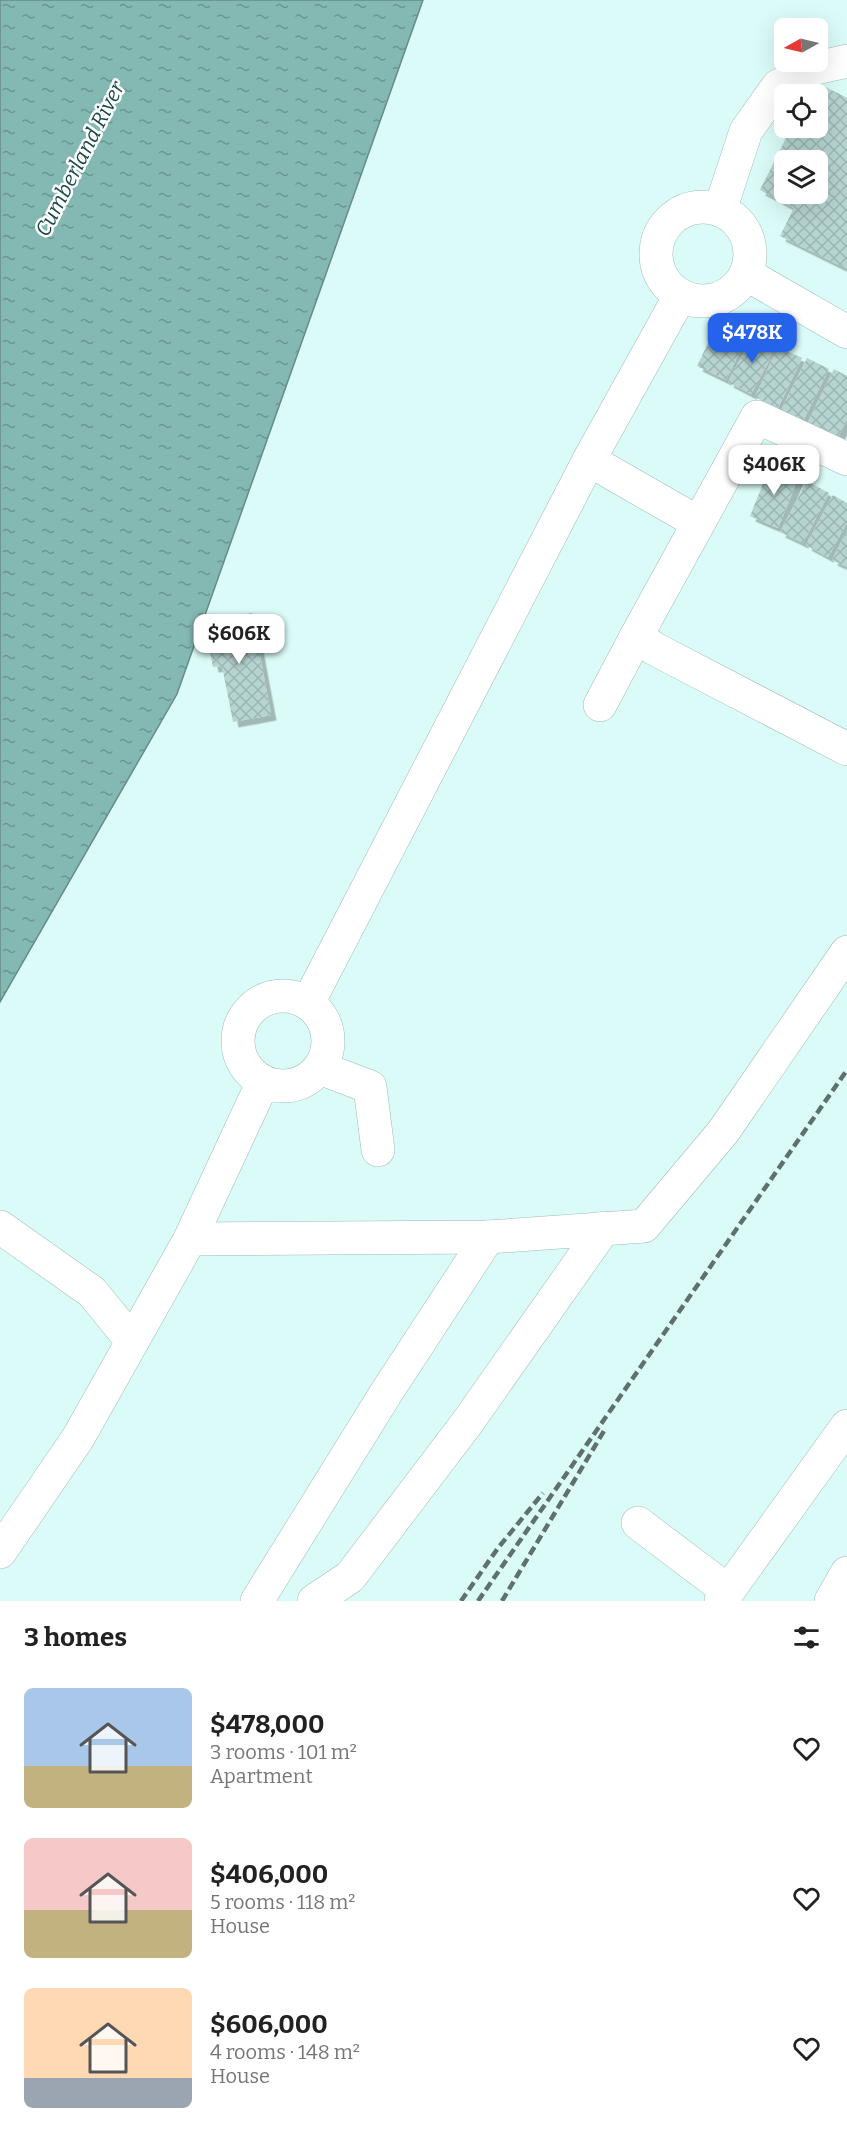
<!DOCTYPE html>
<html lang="en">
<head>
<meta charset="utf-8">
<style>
  :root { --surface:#fff; --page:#f6f6f6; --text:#222; --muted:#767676; --accent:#2563eb }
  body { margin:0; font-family:Bitter,serif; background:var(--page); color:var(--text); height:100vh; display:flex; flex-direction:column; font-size:22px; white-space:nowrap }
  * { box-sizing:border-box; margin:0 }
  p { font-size:20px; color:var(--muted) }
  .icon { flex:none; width:33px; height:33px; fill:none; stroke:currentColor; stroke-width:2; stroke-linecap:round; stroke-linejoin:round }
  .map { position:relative; height:1601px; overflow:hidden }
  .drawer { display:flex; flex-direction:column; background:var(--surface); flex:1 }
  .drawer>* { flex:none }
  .needle { width:39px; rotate:262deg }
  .buttons { position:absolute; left:774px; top:18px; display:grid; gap:12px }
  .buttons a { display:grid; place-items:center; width:54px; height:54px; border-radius:9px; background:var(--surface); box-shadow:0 6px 24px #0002; font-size:30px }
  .price { position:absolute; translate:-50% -51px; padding:0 14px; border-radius:12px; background:#fff; color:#222; font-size:20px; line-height:39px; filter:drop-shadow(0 2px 3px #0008) }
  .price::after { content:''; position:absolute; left:50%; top:36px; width:18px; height:14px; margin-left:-9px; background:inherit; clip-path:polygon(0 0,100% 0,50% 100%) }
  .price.on { background:var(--accent); color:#fff }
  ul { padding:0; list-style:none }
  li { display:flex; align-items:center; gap:18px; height:150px; padding:0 24px }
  li span { display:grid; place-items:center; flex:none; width:168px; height:120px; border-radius:9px; color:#555 }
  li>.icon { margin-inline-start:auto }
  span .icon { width:72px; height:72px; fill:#fffc; stroke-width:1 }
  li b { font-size:26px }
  h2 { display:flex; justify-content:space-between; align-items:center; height:72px; padding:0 24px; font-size:26px }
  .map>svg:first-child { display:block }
</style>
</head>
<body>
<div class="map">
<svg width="847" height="1601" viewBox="0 0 847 1601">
  <defs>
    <pattern id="water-ripples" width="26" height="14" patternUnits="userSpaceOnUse" patternTransform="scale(1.5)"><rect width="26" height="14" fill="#84b8b3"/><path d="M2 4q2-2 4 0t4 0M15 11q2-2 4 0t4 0" fill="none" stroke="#6b9591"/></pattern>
    <pattern id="building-cross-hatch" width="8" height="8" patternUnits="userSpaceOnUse" patternTransform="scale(1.5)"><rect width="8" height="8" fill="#b6d4d1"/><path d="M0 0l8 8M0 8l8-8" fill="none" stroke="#9cb6b3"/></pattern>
    <filter id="shadow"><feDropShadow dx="5.5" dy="5.5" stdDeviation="0" flood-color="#0004"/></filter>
  </defs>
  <rect width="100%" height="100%" fill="#dbfbf8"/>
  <polygon fill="url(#water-ripples)" stroke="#648c88" stroke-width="1.5" points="0,0 423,0 177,694 0,1002"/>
  <g fill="url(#building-cross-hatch)" fill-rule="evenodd" filter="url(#shadow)">
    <path d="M814,81l33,17v171l-67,-33 14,-28 -34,-18 31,-62h27v-34h-11zM784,160h34v34h-34z"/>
    <polygon points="714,331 743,345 726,380 697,366"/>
    <polygon points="754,334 777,346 751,394 728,382"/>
    <polygon points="778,347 802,358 778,408 755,397"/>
    <polygon points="807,358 829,369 803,421 781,410"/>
    <polygon points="834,369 847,376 847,419 837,439 807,424"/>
    <polygon points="771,464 799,476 778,528 750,516"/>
    <polygon points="807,481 829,493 803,543 780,532"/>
    <polygon points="833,495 847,503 847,522 828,557 806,545"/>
    <polygon points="847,531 847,567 832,560"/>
    <polygon points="252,613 271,715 233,722 222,666 213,667 204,622"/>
  </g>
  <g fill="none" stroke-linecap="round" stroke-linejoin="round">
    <defs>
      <g id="minor">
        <circle cx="703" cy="254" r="47"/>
        <polyline points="720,210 746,131 778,86 816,68 847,61"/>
        <polyline points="746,274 847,332"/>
        <polyline points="847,459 757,417 637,635 653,648 847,749"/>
        <polyline points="589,460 697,522"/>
        <polyline points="600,705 637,635"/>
        <circle cx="283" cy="1041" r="45"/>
        <polyline points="308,1003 589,460 680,296"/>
        <polyline points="320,1068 370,1087 378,1150"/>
        <polyline points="0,1227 92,1292 132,1341"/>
        <polyline points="190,1239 263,1082"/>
        <polyline points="638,1523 728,1591"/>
        <polyline points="0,1552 78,1438 190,1239 488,1237 644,1226 723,1132 847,952"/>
        <polyline points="257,1601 386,1393 488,1237"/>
        <polyline points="314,1601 350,1577 467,1423 604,1228"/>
        <polyline points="721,1601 847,1426"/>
        <polyline points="831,1601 847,1573"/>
      </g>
    </defs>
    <use href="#minor" stroke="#9ebcb9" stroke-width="34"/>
    <use href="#minor" stroke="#fff" stroke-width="33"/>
    <g stroke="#5f716f" stroke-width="4.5" stroke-dasharray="9 4.5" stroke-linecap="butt">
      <polyline points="461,1601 498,1548 543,1493"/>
      <polyline points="478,1601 847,1070"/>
      <polyline points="502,1601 604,1431"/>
    </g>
  </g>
  <g text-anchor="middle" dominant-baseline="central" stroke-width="5" stroke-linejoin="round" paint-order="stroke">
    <g font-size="21" font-style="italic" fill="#194946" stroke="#fff">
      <text transform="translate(80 159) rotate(-63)">Cumberland River</text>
    </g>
  </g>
</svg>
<div class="buttons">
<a><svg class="needle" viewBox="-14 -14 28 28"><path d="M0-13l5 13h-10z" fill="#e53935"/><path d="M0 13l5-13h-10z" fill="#767676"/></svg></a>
<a><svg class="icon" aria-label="locate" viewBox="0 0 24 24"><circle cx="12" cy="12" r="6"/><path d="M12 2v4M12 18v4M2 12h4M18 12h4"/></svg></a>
<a><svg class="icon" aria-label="layers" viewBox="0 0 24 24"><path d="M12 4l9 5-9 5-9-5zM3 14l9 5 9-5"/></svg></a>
</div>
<b class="price on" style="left:752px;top:364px">$478K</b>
<b class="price" style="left:774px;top:496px">$406K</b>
<b class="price" style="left:239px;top:665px">$606K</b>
</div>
<section class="drawer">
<h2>3 homes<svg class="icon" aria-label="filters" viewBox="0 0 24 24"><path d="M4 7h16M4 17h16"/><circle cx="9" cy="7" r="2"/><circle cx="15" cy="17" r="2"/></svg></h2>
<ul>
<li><span style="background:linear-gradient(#a9c7e8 65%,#c2b280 0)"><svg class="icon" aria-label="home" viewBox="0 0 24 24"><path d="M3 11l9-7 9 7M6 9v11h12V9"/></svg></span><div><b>$478,000</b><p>3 rooms · 101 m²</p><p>Apartment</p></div><svg class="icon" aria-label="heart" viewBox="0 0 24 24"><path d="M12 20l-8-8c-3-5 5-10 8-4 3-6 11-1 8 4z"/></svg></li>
<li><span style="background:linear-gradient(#f6c9c9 60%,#c2b280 0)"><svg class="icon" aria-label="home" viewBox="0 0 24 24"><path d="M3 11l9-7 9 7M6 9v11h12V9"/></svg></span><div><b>$406,000</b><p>5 rooms · 118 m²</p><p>House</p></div><svg class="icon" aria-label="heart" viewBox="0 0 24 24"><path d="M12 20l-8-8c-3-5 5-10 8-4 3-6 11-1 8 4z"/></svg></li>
<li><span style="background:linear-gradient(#ffd9b3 75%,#9aa5b1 0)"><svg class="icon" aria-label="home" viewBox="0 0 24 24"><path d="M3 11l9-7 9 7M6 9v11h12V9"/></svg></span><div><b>$606,000</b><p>4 rooms · 148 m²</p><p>House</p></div><svg class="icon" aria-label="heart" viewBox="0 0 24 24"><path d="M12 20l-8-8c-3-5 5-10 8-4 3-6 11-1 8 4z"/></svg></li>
</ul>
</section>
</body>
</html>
